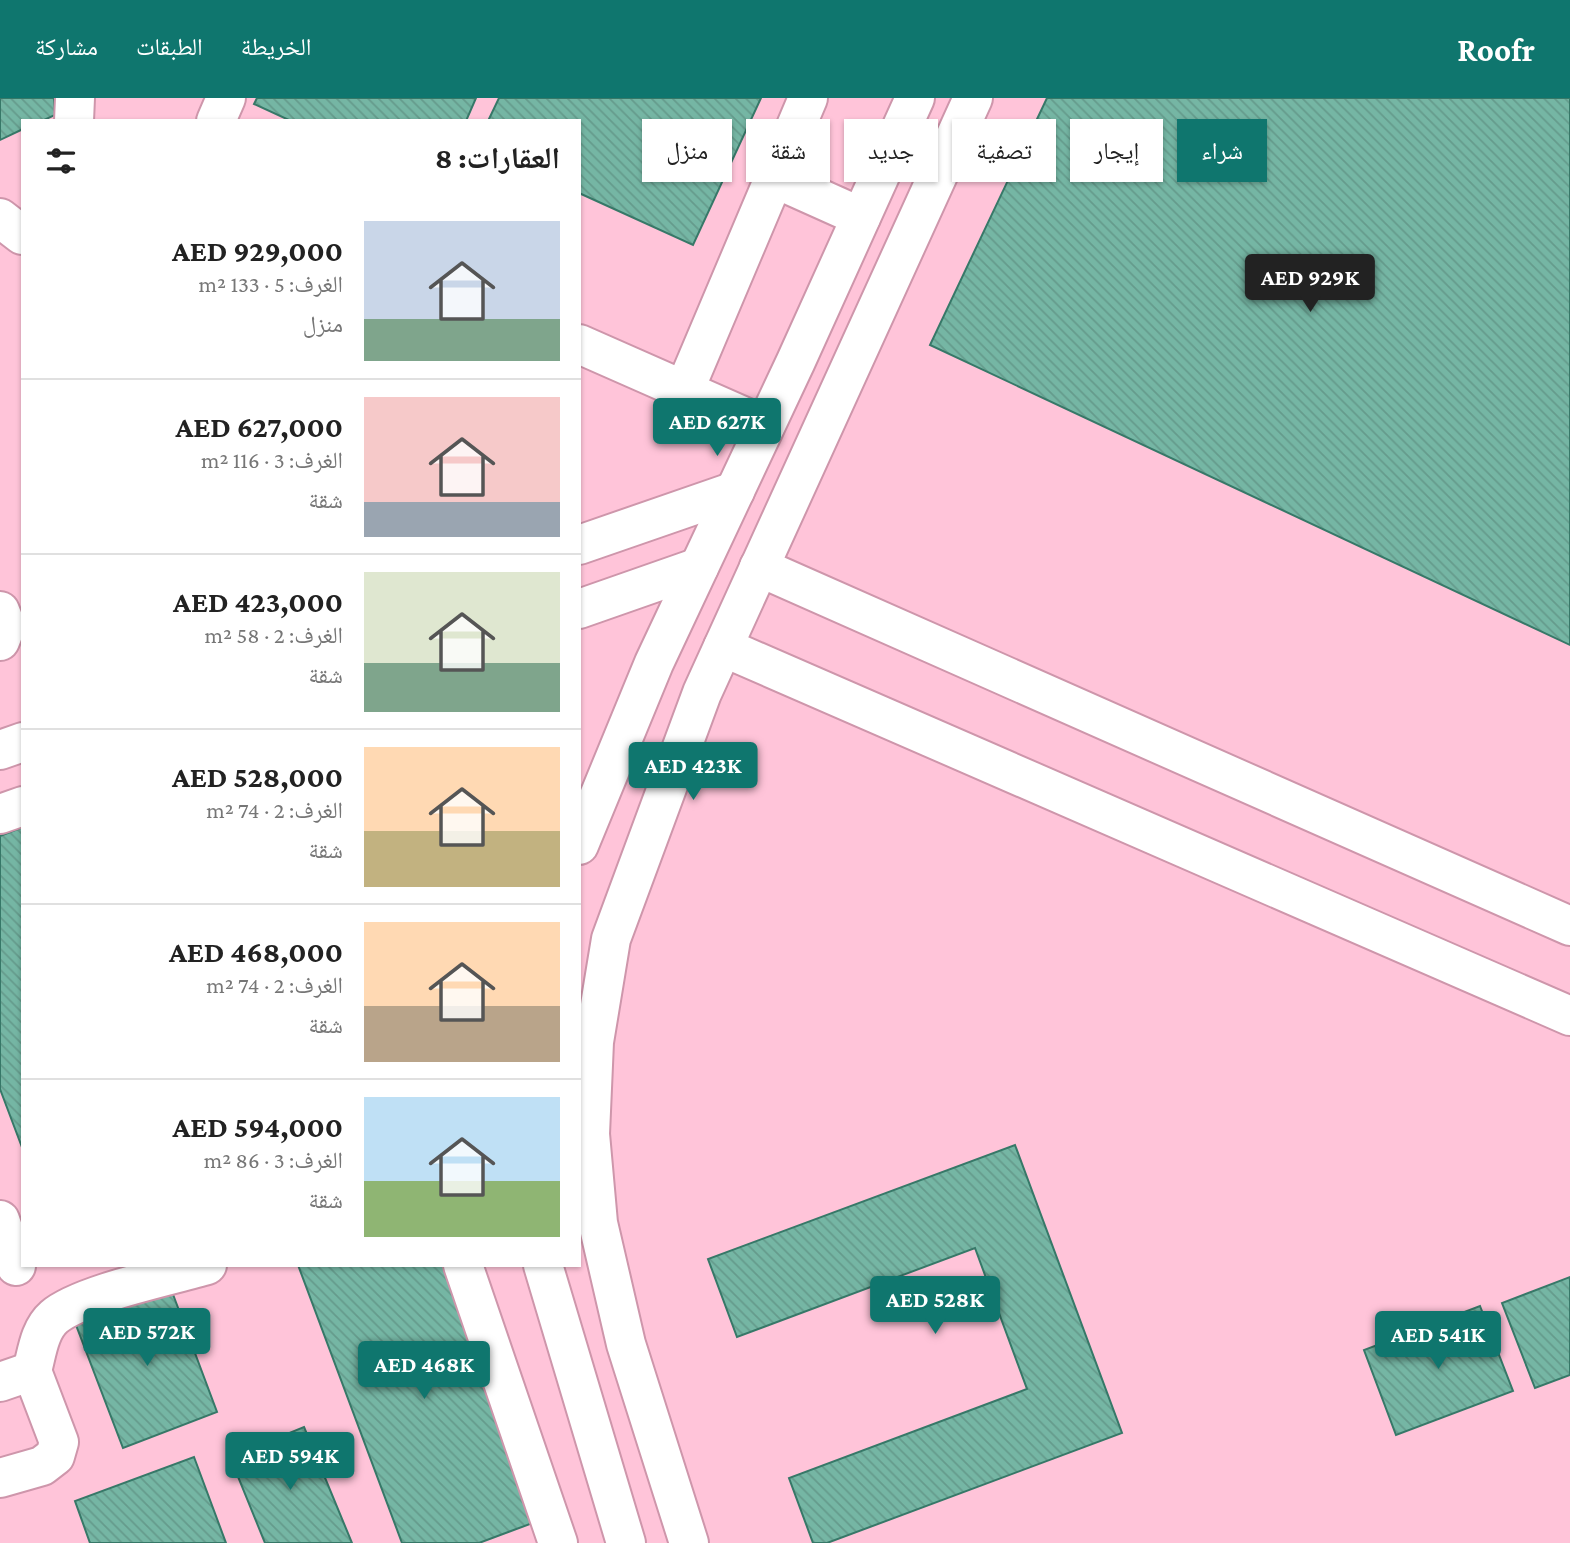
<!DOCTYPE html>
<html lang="ar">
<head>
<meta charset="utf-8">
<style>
  :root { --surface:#fff; --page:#f2f2f2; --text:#222; --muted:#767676; --line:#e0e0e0; --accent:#0f766e }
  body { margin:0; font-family:"Crimson Pro","Noto Naskh Arabic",serif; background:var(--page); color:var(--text); direction:rtl; height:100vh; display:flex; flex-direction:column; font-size:26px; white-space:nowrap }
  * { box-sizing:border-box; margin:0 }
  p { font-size:23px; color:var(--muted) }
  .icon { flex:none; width:38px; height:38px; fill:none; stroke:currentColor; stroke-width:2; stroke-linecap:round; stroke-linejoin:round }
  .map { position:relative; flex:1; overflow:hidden; direction:ltr }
  .side { position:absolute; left:21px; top:21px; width:560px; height:1148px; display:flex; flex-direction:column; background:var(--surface); border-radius:0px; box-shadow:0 2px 5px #0004; direction:rtl }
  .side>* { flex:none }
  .top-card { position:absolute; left:602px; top:21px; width:665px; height:63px; direction:rtl; display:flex; gap:14px }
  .price { position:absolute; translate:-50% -60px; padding:0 16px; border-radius:7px; background:var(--accent); color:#fff; font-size:23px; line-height:46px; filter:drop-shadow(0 2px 4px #0008) }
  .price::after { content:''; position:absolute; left:50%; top:42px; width:21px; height:16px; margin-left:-10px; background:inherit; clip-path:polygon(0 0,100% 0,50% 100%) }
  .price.selected { background:#222; color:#fff }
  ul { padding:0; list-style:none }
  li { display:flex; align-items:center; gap:21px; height:175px; padding:0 21px }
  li+li { border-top:2px solid var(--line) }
  li span { display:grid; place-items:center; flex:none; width:196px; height:140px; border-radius:0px; color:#555 }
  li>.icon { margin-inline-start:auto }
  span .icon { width:84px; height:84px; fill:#fffc; stroke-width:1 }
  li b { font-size:30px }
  h2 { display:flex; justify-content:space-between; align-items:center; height:84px; padding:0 21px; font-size:30px }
  .pill { padding:0 24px; border-radius:0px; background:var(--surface); box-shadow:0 2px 5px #0004; font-size:24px; line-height:63px }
  .pill.selected { background:var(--accent); color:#fff }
  header { display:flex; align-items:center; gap:42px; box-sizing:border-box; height:98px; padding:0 35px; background:var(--accent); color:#fff }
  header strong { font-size:33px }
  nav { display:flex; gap:38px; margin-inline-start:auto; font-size:24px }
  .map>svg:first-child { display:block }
</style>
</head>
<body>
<header>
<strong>Roofr</strong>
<nav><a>الخريطة</a><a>الطبقات</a><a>مشاركة</a></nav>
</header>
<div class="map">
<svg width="1570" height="1445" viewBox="0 0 1570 1445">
  <defs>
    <pattern id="building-back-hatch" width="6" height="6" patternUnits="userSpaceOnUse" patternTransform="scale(1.75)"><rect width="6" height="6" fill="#75b6a4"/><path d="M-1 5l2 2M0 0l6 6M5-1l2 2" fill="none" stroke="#659b8c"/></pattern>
  </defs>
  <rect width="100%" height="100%" fill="#ffc4d9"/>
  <g fill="url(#building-back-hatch)" stroke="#377868" stroke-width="2">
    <polygon points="0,0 54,0 55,17 42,23 23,23 23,31 0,42"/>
    <polygon points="257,0 476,0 466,23 291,23 254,6"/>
    <polygon points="499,0 761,0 693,147 579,95 579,23 488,23"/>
    <polygon points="1047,0 1570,0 1570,547 930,247"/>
    <polygon points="23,729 23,1052 0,991 0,738"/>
    <polygon points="1015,1047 1122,1335 827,1445 813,1445 789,1380 1027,1291 975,1150 737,1239 708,1161"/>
    <polygon points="298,1167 452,1167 546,1420 479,1445 402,1445"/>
    <polygon points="1570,1179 1570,1277 1535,1290 1502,1205"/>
    <polygon points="171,1191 217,1314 123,1350 76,1227"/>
    <polygon points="1480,1208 1513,1293 1396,1337 1364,1252"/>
    <polygon points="304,1329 352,1445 265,1445 230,1359"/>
    <polygon points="194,1359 226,1445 90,1445 75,1403"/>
  </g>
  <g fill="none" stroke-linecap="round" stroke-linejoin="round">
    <defs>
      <g id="minor">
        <polyline points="74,23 75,0"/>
        <polyline points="216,23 226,0"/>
        <polyline points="774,80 861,119"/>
        <polyline points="0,120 22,137"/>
        <polyline points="579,246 765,328"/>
        <polyline points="684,293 808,0"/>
        <polyline points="579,447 735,393"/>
        <polyline points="759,469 1570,828"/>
        <polyline points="579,511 699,469"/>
        <polyline points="0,513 6,528 0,543"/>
        <polyline points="723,549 1570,918"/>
        <polyline points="0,652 23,644"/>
        <polyline points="0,716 23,708"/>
        <polyline points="579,747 654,565 796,263 915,0"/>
        <polyline points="0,1122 16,1168"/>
        <polyline points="463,1167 558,1445"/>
        <polyline points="543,1167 626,1445"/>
        <path d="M32,1273c5,-18 7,-41 22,-54 27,-23 116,-41 153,-52"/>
        <polyline points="0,1284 32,1273 59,1344 55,1358 42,1368 0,1380"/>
        <polyline points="689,1445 626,1246 598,1125 590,1036 594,944 611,841 702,595 973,0"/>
      </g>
    </defs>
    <use href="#minor" stroke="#ce96ab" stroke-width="42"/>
    <use href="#minor" stroke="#fff" stroke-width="38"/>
  </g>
</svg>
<b class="price selected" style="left:1310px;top:216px">AED 929K</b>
<b class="price" style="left:717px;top:360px">AED 627K</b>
<b class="price" style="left:693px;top:704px">AED 423K</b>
<b class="price" style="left:935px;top:1238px">AED 528K</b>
<b class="price" style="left:147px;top:1270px">AED 572K</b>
<b class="price" style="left:1438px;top:1273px">AED 541K</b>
<b class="price" style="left:424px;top:1303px">AED 468K</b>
<b class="price" style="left:290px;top:1394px">AED 594K</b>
<div class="top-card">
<a class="pill selected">شراء</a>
<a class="pill">إيجار</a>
<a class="pill">تصفية</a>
<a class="pill">جديد</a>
<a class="pill">شقة</a>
<a class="pill">منزل</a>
</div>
<section class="side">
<h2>العقارات: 8<svg class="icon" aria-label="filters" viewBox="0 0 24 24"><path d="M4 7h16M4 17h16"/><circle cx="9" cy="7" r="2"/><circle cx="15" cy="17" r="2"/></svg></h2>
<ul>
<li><span style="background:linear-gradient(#c9d6e8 70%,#7fa58c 0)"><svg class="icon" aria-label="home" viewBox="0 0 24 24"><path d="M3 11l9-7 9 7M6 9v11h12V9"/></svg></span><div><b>AED 929,000</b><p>الغرف: 5 · 133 m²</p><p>منزل</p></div></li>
<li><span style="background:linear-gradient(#f6c9c9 75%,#9aa5b1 0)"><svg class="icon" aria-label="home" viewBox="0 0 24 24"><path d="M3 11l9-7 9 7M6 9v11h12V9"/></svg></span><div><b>AED 627,000</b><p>الغرف: 3 · 116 m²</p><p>شقة</p></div></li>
<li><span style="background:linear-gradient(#dfe7d0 65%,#7fa58c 0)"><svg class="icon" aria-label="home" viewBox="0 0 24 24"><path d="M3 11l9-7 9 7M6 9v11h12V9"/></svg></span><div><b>AED 423,000</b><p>الغرف: 2 · 58 m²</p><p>شقة</p></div></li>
<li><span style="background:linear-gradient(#ffd9b3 60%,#c2b280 0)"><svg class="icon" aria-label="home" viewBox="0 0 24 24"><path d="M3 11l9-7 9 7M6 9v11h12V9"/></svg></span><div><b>AED 528,000</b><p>الغرف: 2 · 74 m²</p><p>شقة</p></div></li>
<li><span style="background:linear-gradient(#ffd9b3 60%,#b9a48a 0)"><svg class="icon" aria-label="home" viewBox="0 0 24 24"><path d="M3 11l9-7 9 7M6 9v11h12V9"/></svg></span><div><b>AED 468,000</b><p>الغرف: 2 · 74 m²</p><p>شقة</p></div></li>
<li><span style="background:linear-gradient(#bfe0f5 60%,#8fb573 0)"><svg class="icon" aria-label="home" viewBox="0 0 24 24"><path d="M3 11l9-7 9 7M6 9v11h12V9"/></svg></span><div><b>AED 594,000</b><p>الغرف: 3 · 86 m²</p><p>شقة</p></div></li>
</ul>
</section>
</div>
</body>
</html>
